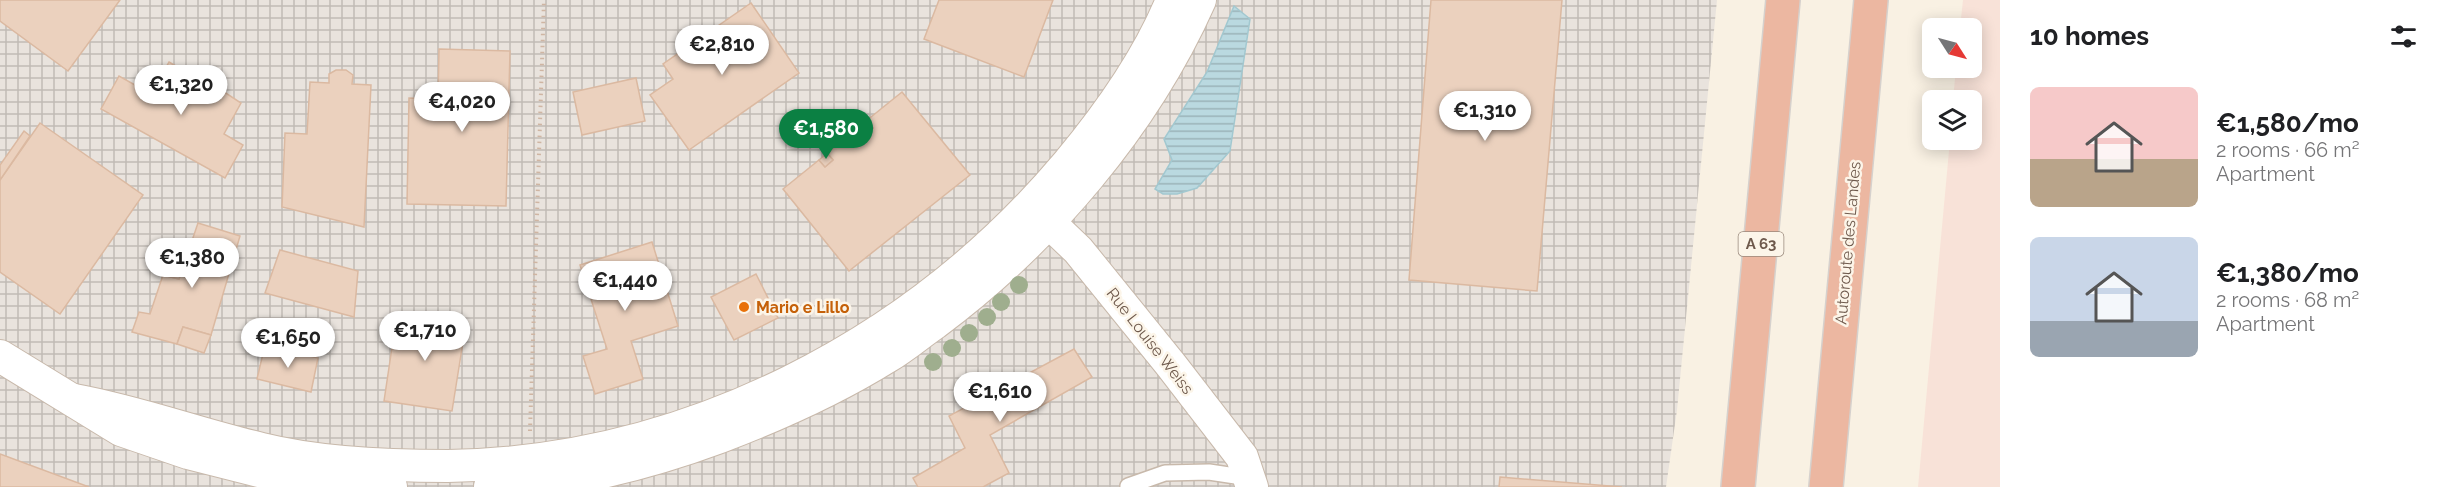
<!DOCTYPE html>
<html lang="en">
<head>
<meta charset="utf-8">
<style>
  :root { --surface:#fff; --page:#f2f2f2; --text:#202124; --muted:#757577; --accent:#0b8043 }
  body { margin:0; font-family:Raleway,sans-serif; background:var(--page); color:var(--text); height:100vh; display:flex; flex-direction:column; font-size:22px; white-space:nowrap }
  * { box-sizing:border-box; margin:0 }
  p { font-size:20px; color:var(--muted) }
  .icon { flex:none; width:33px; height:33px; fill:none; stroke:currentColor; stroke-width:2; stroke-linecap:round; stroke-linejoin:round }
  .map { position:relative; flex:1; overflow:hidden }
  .panel { display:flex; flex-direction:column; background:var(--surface); width:450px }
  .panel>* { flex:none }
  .needle { width:39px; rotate:126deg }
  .tools { position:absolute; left:1922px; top:18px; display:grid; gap:12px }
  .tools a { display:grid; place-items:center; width:60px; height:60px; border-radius:9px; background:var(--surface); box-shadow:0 3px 15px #0003; font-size:30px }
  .price { position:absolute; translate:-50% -51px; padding:0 14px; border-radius:21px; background:#fff; color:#222; font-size:20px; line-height:39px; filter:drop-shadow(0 2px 3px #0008) }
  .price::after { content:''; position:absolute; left:50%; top:36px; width:18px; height:14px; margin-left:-9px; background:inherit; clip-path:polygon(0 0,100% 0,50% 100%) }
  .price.on { background:var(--accent); color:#fff }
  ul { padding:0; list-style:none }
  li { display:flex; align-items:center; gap:18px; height:150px; padding:0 30px }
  li span { display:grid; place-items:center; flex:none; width:168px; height:120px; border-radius:9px; color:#555 }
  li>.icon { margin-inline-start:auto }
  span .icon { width:72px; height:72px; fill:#fffc; stroke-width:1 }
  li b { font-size:26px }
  h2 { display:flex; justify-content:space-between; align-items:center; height:72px; padding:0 30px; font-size:26px }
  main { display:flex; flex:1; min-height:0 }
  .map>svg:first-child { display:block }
</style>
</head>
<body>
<main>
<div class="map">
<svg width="2000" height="487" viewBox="0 0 2000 487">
  <defs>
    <pattern id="industrial-grid" width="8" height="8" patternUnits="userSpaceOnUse" patternTransform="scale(1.5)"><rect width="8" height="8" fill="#e9e3dd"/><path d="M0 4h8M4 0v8" fill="none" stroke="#c1bbb5"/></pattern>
    <pattern id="water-rules" width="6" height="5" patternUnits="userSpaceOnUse" patternTransform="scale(1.5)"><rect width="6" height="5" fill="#bad9e0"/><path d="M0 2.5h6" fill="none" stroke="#9bb3b8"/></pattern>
  </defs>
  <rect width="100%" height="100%" fill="#f9f1e3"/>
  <polygon fill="#f8e2d8" points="1963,0 2000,0 2000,487 1918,487 1950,140 1971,140 1971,100 1953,100 1956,68 1971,68 1971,28 1960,28"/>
  <polygon fill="url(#industrial-grid)" points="0,0 1717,0 1677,410 1666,487 0,487"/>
  <polygon fill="url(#water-rules)" stroke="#a2c8d0" stroke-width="1.5" points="1234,6 1250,19 1230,151 1197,188 1177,194 1163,194 1155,189 1172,160 1164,139 1207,72"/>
  <g fill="#ebd1be" stroke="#dbb9a1" stroke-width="1.5">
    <polygon points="0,0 120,0 68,71 0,21"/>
    <polygon points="939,0 1053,0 1024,77 924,39"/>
    <polygon points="1431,0 1562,0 1537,291 1409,280"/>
    <polygon points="751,3 799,73 689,150 650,95 673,79 663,64"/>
    <polygon points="439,49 510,51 506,206 407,204 409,98 438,99"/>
    <polygon points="169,62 189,74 191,70 241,103 224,134 243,145 225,178 101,109 119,76 151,94"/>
    <polygon points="336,70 346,70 353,75 352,84 371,85 364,227 282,207 285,133 307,134 310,82 329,83 329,74"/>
    <polygon points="636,78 645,121 582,135 573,92"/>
    <polygon points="902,92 970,175 849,271 783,189 819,160 825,167 833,160 827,153 857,128 864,135 873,128 866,121"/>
    <polygon points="866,121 873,128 864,135 857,128"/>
    <polygon points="40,123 143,195 60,314 0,272 0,180"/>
    <polygon points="24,131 30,136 0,180 0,165"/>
    <polygon points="827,153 833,160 825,167 819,160"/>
    <polygon points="198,223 240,236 211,335 183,327 177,344 132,332 139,312 150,314 163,275 179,279"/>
    <polygon points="652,242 678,326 631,341 643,379 595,394 583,356 607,349 580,265"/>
    <polygon points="280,250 358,271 354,317 265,293"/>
    <polygon points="170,255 185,259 179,279 163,275"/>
    <polygon points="756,274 778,318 734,340 711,297"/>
    <polygon points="397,314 466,323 452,411 384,401"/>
    <polygon points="183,327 211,335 204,353 177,344"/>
    <polygon points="265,345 318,358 311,392 257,379"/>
    <polygon points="1074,349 1092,377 990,435 1009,473 983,487 918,487 913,478 965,448 949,416"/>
    <polygon points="0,454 89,487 0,487"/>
    <polygon points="1500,477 1622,487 1499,487"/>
  </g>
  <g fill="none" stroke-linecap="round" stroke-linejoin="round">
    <defs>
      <polyline id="lane" points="1128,486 1165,473 1209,472 1249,478"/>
      <g id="street">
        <polyline points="1035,209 1078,250 1171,365 1242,457 1252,487"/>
        <polyline points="0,356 121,430 188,453 267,473 339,483 391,487"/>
        <path d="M74,400c66,12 123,34 188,49 56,14 128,17 186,17 240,-4 467,-121 620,-303 40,-48 80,-104 104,-163"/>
        <path d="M490,487c79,-3 157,-23 230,-50 58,-22 114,-47 167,-80 17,-10 32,-23 48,-34 110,-82 209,-197 265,-323"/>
      </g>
      <g id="highway">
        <polyline points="1738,487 1783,0"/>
        <polyline points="1826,487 1871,0"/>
      </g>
    </defs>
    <use href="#lane" stroke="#c8b9ab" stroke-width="18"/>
    <use href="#street" stroke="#c8b9ab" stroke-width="34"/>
    <use href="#highway" stroke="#d6d1cd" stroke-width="36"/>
    <polyline stroke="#cfb5a2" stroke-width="4" stroke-dasharray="1.5 4.5" stroke-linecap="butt" points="530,431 544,0"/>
    <use href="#lane" stroke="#fff" stroke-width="15"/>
    <use href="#street" stroke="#fff" stroke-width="32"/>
    <use href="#highway" stroke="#ecb7a1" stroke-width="33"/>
  </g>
  <g fill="#9fae8e">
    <circle cx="1019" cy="285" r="9"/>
    <circle cx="1001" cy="302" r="9"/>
    <circle cx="987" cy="317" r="9"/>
    <circle cx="969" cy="333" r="9"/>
    <circle cx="952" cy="348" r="9"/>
    <circle cx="933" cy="362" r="9"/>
  </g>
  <circle fill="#e8710a" stroke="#fcf5e9" stroke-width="2" cx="744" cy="307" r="6"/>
  <g text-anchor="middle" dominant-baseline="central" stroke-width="5" stroke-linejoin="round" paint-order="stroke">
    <rect fill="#fcf5e9" stroke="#99887b" stroke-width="1.5" x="1738.5" y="232" width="45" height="24" rx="4.5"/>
    <g font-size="15" font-weight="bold" fill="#6e594c">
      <text x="1761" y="244">A 63</text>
    </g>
    <g font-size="16" fill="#6e594c" stroke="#fcf5e9">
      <text transform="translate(1848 243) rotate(-85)">Autoroute des Landes</text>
      <text transform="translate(1150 341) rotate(52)">Rue Louise Weiss</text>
    </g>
    <g font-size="16" font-weight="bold" fill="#c56008" stroke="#fcf5e9" text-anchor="start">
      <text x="756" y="307">Mario e Lillo</text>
    </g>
  </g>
</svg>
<div class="tools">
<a><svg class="needle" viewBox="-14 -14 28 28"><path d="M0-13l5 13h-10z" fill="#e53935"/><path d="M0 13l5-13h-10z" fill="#757577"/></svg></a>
<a><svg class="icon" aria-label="layers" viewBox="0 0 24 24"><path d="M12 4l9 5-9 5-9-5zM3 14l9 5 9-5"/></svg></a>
</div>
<b class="price" style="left:722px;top:76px">€2,810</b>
<b class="price" style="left:181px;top:116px">€1,320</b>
<b class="price" style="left:462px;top:133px">€4,020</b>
<b class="price" style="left:1485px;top:142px">€1,310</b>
<b class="price on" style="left:826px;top:160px">€1,580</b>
<b class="price" style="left:192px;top:289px">€1,380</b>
<b class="price" style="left:625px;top:312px">€1,440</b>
<b class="price" style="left:425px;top:362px">€1,710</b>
<b class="price" style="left:288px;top:369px">€1,650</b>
<b class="price" style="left:1000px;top:423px">€1,610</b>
</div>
<section class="panel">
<h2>10 homes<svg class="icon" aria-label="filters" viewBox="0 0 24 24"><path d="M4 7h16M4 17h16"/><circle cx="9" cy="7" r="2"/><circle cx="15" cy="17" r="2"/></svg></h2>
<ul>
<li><span style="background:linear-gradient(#f6c9c9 60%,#b9a48a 0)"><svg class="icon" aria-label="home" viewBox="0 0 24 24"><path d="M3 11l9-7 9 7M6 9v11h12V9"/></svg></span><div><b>€1,580/mo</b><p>2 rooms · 66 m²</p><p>Apartment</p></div></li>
<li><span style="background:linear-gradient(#c9d6e8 70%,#9aa5b1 0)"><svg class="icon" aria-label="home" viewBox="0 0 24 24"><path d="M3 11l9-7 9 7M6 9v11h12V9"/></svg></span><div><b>€1,380/mo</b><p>2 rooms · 68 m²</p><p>Apartment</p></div></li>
</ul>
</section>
</main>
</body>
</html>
